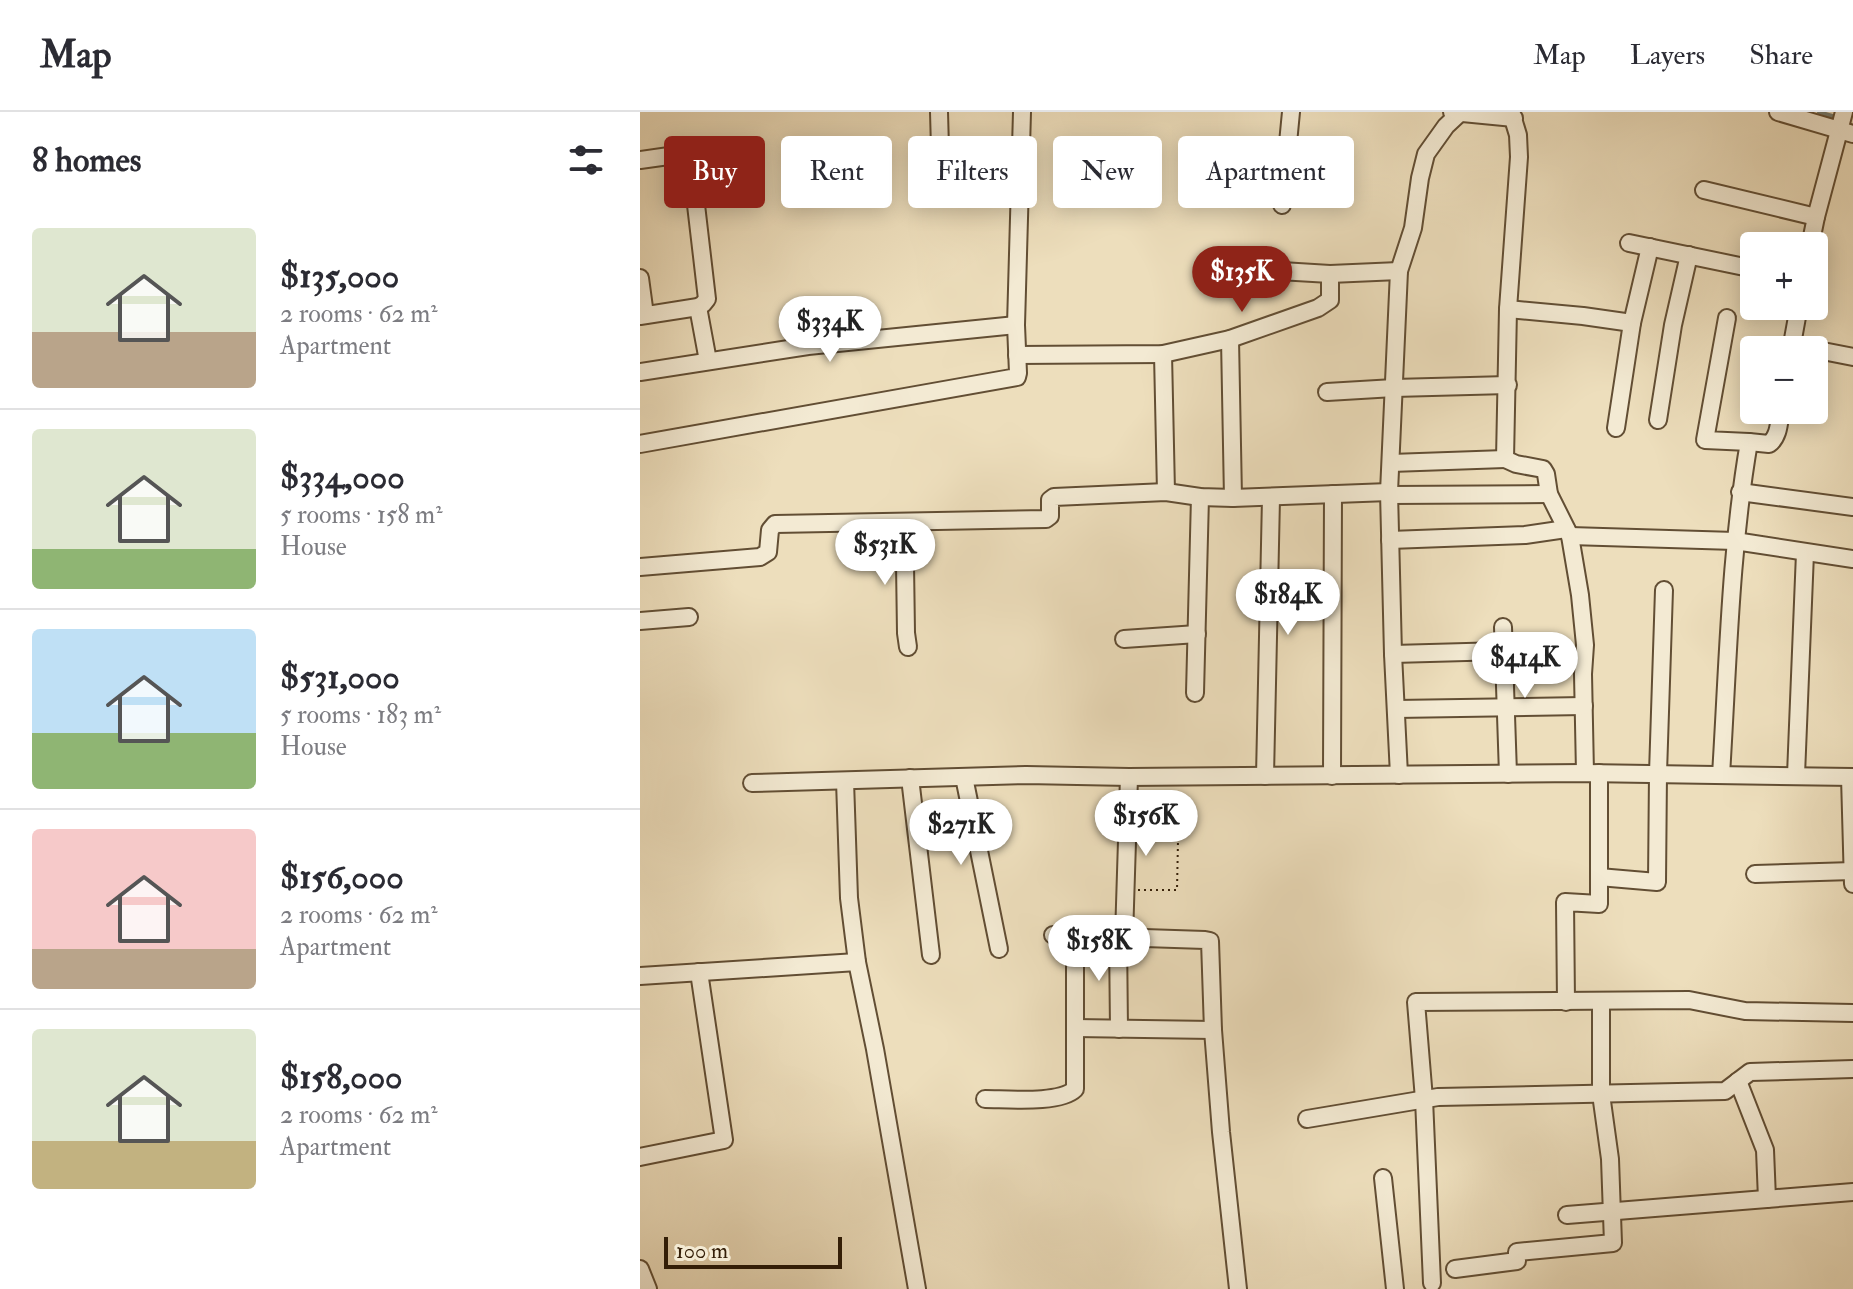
<!DOCTYPE html>
<html lang="en">
<head>
<meta charset="utf-8">
<style>
  :root { --surface:#fff; --page:#f7f7f7; --text:#2b2b33; --muted:#7c7c81; --line:#e1e1e2; --accent:#8f2418 }
  body { margin:0; font-family:"IM FELL Double Pica",serif; background:var(--page); color:var(--text); height:100vh; display:flex; flex-direction:column; font-size:30px; white-space:nowrap }
  * { box-sizing:border-box; margin:0 }
  p { font-size:26px; color:var(--muted) }
  .icon { flex:none; width:44px; height:44px; fill:none; stroke:currentColor; stroke-width:2; stroke-linecap:round; stroke-linejoin:round }
  .map { position:relative; flex:1; overflow:hidden }
  .drawer { display:flex; flex-direction:column; background:var(--surface); width:640px }
  .drawer>* { flex:none }
  .guide { position:absolute; left:24px; top:24px; width:760px; height:72px; display:flex; gap:16px }
  .buttons { position:absolute; left:1100px; top:120px; display:grid; gap:16px }
  .buttons a { display:grid; place-items:center; width:88px; height:88px; border-radius:8px; background:var(--surface); box-shadow:0 4px 20px #0003; font-size:40px }
  .scale { position:absolute; left:24px; bottom:20px; width:178px; box-sizing:border-box; padding-left:8px; border:4px solid #341e07; border-top:0; font-size:22px; line-height:28px; white-space:nowrap; color:#341e07; -webkit-text-stroke:6px #f3ead3; paint-order:stroke }
  .price { position:absolute; translate:-50% -68px; padding:0 18px; border-radius:28px; background:#fff; color:#222; font-size:26px; line-height:52px; filter:drop-shadow(0 2px 4px #0008) }
  .price::after { content:''; position:absolute; left:50%; top:48px; width:24px; height:18px; margin-left:-12px; background:inherit; clip-path:polygon(0 0,100% 0,50% 100%) }
  .price.on { background:var(--accent); color:#fff }
  ul { padding:0; list-style:none }
  li { display:flex; align-items:center; gap:24px; height:200px; padding:0 32px }
  li+li { border-top:2px solid var(--line) }
  li span { display:grid; place-items:center; flex:none; width:224px; height:160px; border-radius:8px; color:#555 }
  li>.icon { margin-inline-start:auto }
  span .icon { width:96px; height:96px; fill:#fffc; stroke-width:1 }
  li b { font-size:34px }
  h2 { display:flex; justify-content:space-between; align-items:center; height:96px; padding:0 32px; font-size:34px }
  .pill { padding:0 28px; border-radius:8px; background:var(--surface); box-shadow:0 4px 20px #0003; font-size:28px; line-height:72px }
  .pill.on { background:var(--accent); color:#fff }
  header { display:flex; align-items:center; gap:48px; box-sizing:border-box; height:112px; padding:0 40px; background:var(--surface); border-bottom:2px solid var(--line) }
  header strong { font-size:38px }
  nav { display:flex; gap:44px; margin-inline-start:auto; font-size:28px }
  main { display:flex; flex:1; min-height:0 }
  .map>svg:first-child { display:block }
</style>
</head>
<body>
<header>
<strong>Map</strong>
<nav><a>Map</a><a>Layers</a><a>Share</a></nav>
</header>
<main>
<section class="drawer">
<h2>8 homes<svg class="icon" aria-label="filters" viewBox="0 0 24 24"><path d="M4 7h16M4 17h16"/><circle cx="9" cy="7" r="2"/><circle cx="15" cy="17" r="2"/></svg></h2>
<ul>
<li><span style="background:linear-gradient(#dfe7d0 65%,#b9a48a 0)"><svg class="icon" aria-label="home" viewBox="0 0 24 24"><path d="M3 11l9-7 9 7M6 9v11h12V9"/></svg></span><div><b>$135,000</b><p>2 rooms · 62 m²</p><p>Apartment</p></div></li>
<li><span style="background:linear-gradient(#dfe7d0 75%,#8fb573 0)"><svg class="icon" aria-label="home" viewBox="0 0 24 24"><path d="M3 11l9-7 9 7M6 9v11h12V9"/></svg></span><div><b>$334,000</b><p>5 rooms · 158 m²</p><p>House</p></div></li>
<li><span style="background:linear-gradient(#bfe0f5 65%,#8fb573 0)"><svg class="icon" aria-label="home" viewBox="0 0 24 24"><path d="M3 11l9-7 9 7M6 9v11h12V9"/></svg></span><div><b>$531,000</b><p>5 rooms · 183 m²</p><p>House</p></div></li>
<li><span style="background:linear-gradient(#f6c9c9 75%,#b9a48a 0)"><svg class="icon" aria-label="home" viewBox="0 0 24 24"><path d="M3 11l9-7 9 7M6 9v11h12V9"/></svg></span><div><b>$156,000</b><p>2 rooms · 62 m²</p><p>Apartment</p></div></li>
<li><span style="background:linear-gradient(#dfe7d0 70%,#c2b280 0)"><svg class="icon" aria-label="home" viewBox="0 0 24 24"><path d="M3 11l9-7 9 7M6 9v11h12V9"/></svg></span><div><b>$158,000</b><p>2 rooms · 62 m²</p><p>Apartment</p></div></li>
</ul>
</section>
<div class="map">
<svg width="1213" height="1177" viewBox="0 0 1213 1177">
  <rect width="100%" height="100%" fill="#eddebc"/>
  <filter id="stains"><feTurbulence type="fractalNoise" baseFrequency=".0025" numOctaves="4"/><feColorMatrix values="0 0 0 0 .2 0 0 0 0 .09 0 0 0 0 .02 0 0 0 .5 -.17"/></filter>
  <radialGradient id="worn" r=".72"><stop offset=".6" stop-color="#630" stop-opacity="0"/><stop offset="1" stop-color="#630" stop-opacity=".3"/></radialGradient>
  <g fill="none" stroke-linecap="round" stroke-linejoin="round">
    <polyline stroke="#727c72" stroke-width="4" points="1179,0 1199,6"/>
    <defs>
      <g id="minor">
        <polyline points="299,0 301,72"/>
        <polyline points="812,0 874,6"/>
        <polyline points="871,0 878,23 879,45 868,197 865,347 876,352 903,357 906,362 909,382 930,424 940,483 945,533 943,562 945,661"/>
        <polyline points="1138,0 1213,22"/>
        <polyline points="0,48 43,42 48,44 51,50 67,187 63,192 58,195 0,204"/>
        <polyline points="1064,78 1176,105"/>
        <polyline points="642,93 651,0"/>
        <polyline points="989,131 1114,157"/>
        <polyline points="1170,134 1176,105 1204,0"/>
        <polyline points="574,155 690,162 759,159"/>
        <polyline points="0,166 5,203"/>
        <polyline points="58,195 68,249"/>
        <polyline points="868,197 943,204 992,211"/>
        <polyline points="1087,206 1065,328 1109,330"/>
        <polyline points="590,227 593,386"/>
        <polyline points="1152,233 1213,245"/>
        <polyline points="1151,238 1159,194"/>
        <polyline points="523,242 526,380"/>
        <polyline points="377,243 523,242 590,227 678,196 690,188 690,162"/>
        <polyline points="0,260 168,234 376,213"/>
        <polyline points="687,280 754,276 868,273"/>
        <polyline points="1018,308 1033,213 1049,143"/>
        <polyline points="976,316 992,211 1010,135"/>
        <polyline points="0,332 377,265 378,261 376,213 382,0"/>
        <polyline points="751,351 865,347"/>
        <polyline points="1100,380 1213,395"/>
        <polyline points="750,383 909,382"/>
        <polyline points="263,411 265,452 266,521 268,535"/>
        <polyline points="930,424 1095,429 1213,447"/>
        <polyline points="750,428 885,423 926,417"/>
        <polyline points="0,455 120,445 128,440 130,418 135,412 406,407 410,404 410,388 414,385 526,380 560,385 593,386 749,380"/>
        <polyline points="0,509 49,505"/>
        <polyline points="863,515 868,662"/>
        <polyline points="484,527 557,522"/>
        <polyline points="753,542 863,539"/>
        <polyline points="555,581 560,385"/>
        <polyline points="756,597 944,594"/>
        <polyline points="759,663 753,542 749,380 759,159 773,116 780,66 786,42 806,14 821,0"/>
        <path d="M1081,663c7,-111 9,-223 28,-333l20,2c10,-7 10,-22 12,-34"/>
        <polyline points="1156,663 1165,441"/>
        <polyline points="625,664 631,386"/>
        <polyline points="692,664 693,382"/>
        <polyline points="324,665 359,837"/>
        <polyline points="1210,665 1213,772"/>
        <polyline points="270,666 291,843"/>
        <polyline points="205,669 209,786 217,850 235,937 277,1177"/>
        <polyline points="112,671 386,663 489,665 945,661 1213,665"/>
        <polyline points="1115,762 1213,759"/>
        <polyline points="959,765 1017,770 1018,661 1024,478"/>
        <polyline points="413,823 565,828 570,829 573,918 581,1020 598,1177"/>
        <polyline points="478,824 479,917"/>
        <polyline points="484,825 489,665"/>
        <polyline points="0,864 217,850"/>
        <polyline points="926,890 925,790 959,792 959,661"/>
        <polyline points="435,916 573,918"/>
        <polyline points="1098,969 1125,1038 1127,1087"/>
        <path d="M345,987c22,0 75,5 90,-10v-153"/>
        <polyline points="667,1007 798,985 1085,979 1110,960 1213,957"/>
        <polyline points="0,1045 84,1028 59,860"/>
        <polyline points="743,1066 755,1177"/>
        <polyline points="927,1103 1213,1080"/>
        <polyline points="0,1157 8,1177"/>
        <polyline points="815,1157 877,1149 877,1140 973,1131 970,1047 961,982 961,889"/>
        <polyline points="792,1171 784,987 776,890 1049,888 1105,899 1213,901"/>
      </g>
    </defs>
    <use href="#minor" stroke="#624e34" stroke-width="20"/>
    <polyline stroke="#341e07" stroke-width="2" stroke-dasharray="2 4" stroke-linecap="butt" points="498,778 537,778 539,679"/>
    <use href="#minor" stroke="#f3ead3" stroke-width="16"/>
  </g>
  <rect width="100%" height="100%" filter="url(#stains)"/>
  <rect width="100%" height="100%" fill="url(#worn)"/>
</svg>
<div class="buttons">
<a>+</a>
<a>−</a>
</div>
<div class="scale">100 m</div>
<b class="price on" style="left:602px;top:202px">$135K</b>
<b class="price" style="left:190px;top:252px">$334K</b>
<b class="price" style="left:245px;top:475px">$531K</b>
<b class="price" style="left:648px;top:525px">$184K</b>
<b class="price" style="left:885px;top:588px">$414K</b>
<b class="price" style="left:506px;top:746px">$156K</b>
<b class="price" style="left:321px;top:755px">$271K</b>
<b class="price" style="left:459px;top:871px">$158K</b>
<div class="guide">
<a class="pill on">Buy</a>
<a class="pill">Rent</a>
<a class="pill">Filters</a>
<a class="pill">New</a>
<a class="pill">Apartment</a>
</div>
</div>
</main>
</body>
</html>
